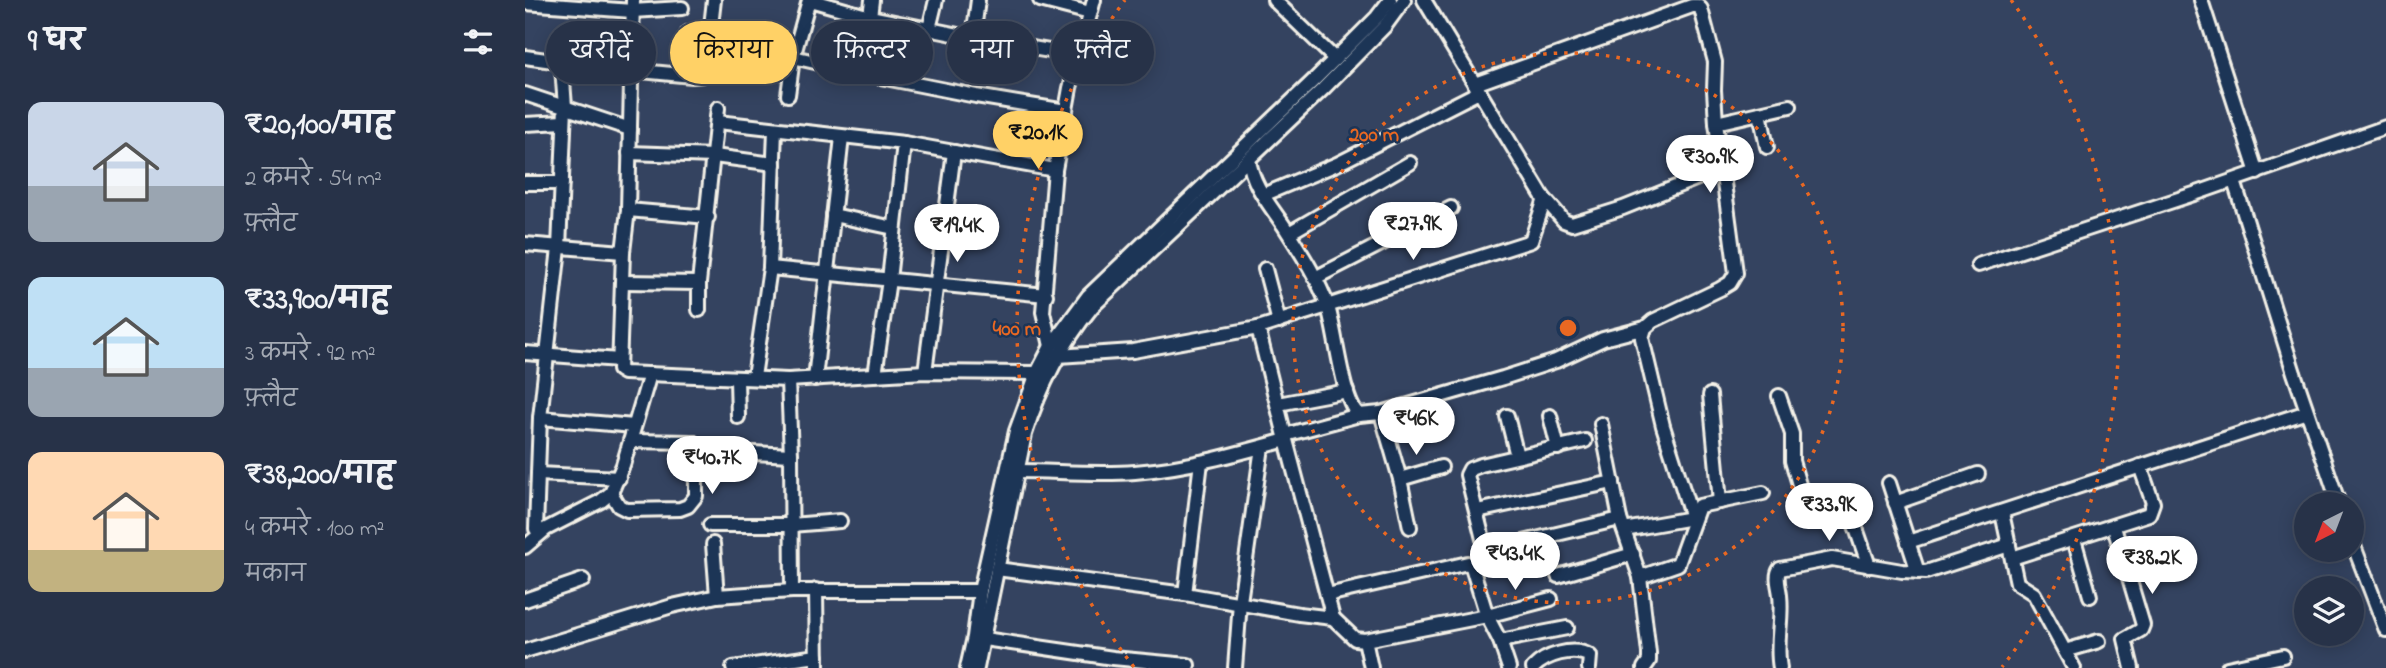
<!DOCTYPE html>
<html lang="hi">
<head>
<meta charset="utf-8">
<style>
  :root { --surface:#273248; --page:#333e52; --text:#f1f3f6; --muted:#a4aab4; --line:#434d60; --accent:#ffd166 }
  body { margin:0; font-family:"Indie Flower","Playpen Sans Deva",sans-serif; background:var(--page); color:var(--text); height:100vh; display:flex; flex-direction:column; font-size:26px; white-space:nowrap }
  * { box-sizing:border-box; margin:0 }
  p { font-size:23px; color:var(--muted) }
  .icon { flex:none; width:38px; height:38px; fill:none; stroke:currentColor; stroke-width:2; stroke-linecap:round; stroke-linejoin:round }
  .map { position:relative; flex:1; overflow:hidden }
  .drawer { display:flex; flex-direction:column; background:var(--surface); width:525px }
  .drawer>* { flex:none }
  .hud { position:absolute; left:21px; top:21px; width:665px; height:63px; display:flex; gap:14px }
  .needle { width:46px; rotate:222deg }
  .buttons { position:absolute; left:1769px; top:492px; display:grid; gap:14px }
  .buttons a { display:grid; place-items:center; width:70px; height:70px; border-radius:50%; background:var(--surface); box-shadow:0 4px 18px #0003,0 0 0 2px var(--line); font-size:35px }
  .price { position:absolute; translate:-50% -60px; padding:0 16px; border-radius:24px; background:#fff; color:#222; font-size:23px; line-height:46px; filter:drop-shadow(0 2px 4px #0008) }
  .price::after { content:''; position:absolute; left:50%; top:42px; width:21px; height:16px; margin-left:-10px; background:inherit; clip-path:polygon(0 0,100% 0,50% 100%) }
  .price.on { background:var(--accent); color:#111 }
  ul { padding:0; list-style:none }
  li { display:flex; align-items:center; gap:21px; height:175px; padding:0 28px }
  li span { display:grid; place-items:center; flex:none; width:196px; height:140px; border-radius:14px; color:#555 }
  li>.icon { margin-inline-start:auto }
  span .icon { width:84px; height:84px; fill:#fffc; stroke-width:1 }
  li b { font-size:30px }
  h2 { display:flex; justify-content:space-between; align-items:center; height:84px; padding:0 28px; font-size:30px }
  .pill { padding:0 24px; border-radius:32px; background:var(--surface); box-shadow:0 4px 18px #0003,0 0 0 2px var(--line); font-size:24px; line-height:63px }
  .pill.on { background:var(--accent); color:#111 }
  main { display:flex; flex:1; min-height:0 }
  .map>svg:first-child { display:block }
</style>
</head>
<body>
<main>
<section class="drawer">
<h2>9 घर<svg class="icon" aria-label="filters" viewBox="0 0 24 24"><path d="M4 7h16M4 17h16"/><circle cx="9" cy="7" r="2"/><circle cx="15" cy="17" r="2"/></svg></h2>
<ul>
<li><span style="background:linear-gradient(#c9d6e8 60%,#9aa5b1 0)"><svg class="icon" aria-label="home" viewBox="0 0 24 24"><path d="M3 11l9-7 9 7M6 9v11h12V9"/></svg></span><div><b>₹20,100/माह</b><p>2 कमरे · 54 m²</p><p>फ़्लैट</p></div></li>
<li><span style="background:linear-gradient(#bfe0f5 65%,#9aa5b1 0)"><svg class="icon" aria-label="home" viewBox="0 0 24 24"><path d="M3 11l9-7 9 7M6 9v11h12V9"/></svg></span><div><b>₹33,900/माह</b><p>3 कमरे · 92 m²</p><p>फ़्लैट</p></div></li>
<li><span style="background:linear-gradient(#ffd9b3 70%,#c2b280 0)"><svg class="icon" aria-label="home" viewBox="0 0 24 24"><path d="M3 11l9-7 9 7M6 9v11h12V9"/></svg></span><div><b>₹38,200/माह</b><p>4 कमरे · 100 m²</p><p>मकान</p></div></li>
</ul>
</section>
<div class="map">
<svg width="1861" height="668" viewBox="0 0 1861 668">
  <rect width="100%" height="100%" fill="#344360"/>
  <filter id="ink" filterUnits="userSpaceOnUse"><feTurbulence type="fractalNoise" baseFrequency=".0143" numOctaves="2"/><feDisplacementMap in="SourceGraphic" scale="14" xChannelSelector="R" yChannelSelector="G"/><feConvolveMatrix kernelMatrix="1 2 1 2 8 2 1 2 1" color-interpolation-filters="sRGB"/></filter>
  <g filter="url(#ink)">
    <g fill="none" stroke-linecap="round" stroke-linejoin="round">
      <defs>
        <g id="minor">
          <polyline points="108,0 103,210 98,252 94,370 99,373 263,380 400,372 512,373"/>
          <polyline points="285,0 345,17"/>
          <polyline points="347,0 345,17 448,38 554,56"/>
          <polyline points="515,0 565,13"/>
          <polyline points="749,0 810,59"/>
          <polyline points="1676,0 1732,173"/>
          <polyline points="0,3 107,11 157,8"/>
          <polyline points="404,29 411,0"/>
          <polyline points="163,33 360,78 451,96 541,111"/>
          <polyline points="448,38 453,0"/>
          <polyline points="0,57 28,61 37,67 40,107 34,248 15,418 11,529"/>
          <polyline points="106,70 167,76 177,75 181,69 189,0"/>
          <polyline points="223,73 228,49"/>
          <polyline points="950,84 1167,6 1173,6 1176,9 1190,62 1189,90 1191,123 1211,273 1205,283 1195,289 1128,321 1120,328 1117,338 1138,426 1168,521"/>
          <polyline points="0,94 105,129"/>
          <polyline points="263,95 268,58 284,0"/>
          <polyline points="1235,113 1242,147"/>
          <polyline points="193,122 379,143 530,170"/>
          <polyline points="1191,123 1265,106"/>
          <polyline points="0,124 39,122"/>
          <polyline points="104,153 189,156 249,164"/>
          <path d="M724,159c3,26 21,46 35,67 16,25 34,52 44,81 8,24 14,95 31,108l22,-2 122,-35 53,-17 47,-22 42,-11"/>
          <polyline points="1709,181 1769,373 1814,504"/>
          <polyline points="0,183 37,183"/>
          <polyline points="738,195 812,164 954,92"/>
          <polyline points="1018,197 1039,221 1047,224 1098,208 1198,168"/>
          <polyline points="103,210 183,217"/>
          <polyline points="308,215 369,228"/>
          <polyline points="764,233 885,163"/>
          <polyline points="0,244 98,252"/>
          <polyline points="1453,265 1675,192 1861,127"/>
          <polyline points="245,268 521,295"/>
          <polyline points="740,269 754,322"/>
          <polyline points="790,278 926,208"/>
          <polyline points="98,282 174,283 193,108"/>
          <polyline points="174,310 174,283"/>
          <polyline points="733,328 761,440"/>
          <polyline points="526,346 518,312 530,170 545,88 569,0"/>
          <polyline points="0,353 94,360"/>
          <polyline points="533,356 608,351 733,328 1006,241 1019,202 1018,197 899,0"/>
          <polyline points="400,372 429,152"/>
          <polyline points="350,375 364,280 379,143"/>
          <polyline points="229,377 245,268 250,129"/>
          <polyline points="212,379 213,417"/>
          <polyline points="290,379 317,137"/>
          <polyline points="263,380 266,455 267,591"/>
          <polyline points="1185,395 1195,502"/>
          <polyline points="1254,396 1267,434 1267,461 1281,508 1286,513 1319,505 1324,508 1344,566"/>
          <polyline points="753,404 822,391"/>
          <polyline points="856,413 875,479 885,527"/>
          <polyline points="982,416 992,456"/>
          <polyline points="1025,416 1033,448"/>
          <polyline points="15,418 109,426"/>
          <polyline points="1076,424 1095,519 1115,577 1153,564 1174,506 1238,493"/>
          <polyline points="760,435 834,415"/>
          <polyline points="1060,441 956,465 945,469 942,475 958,539 962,545 973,548 1095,519"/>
          <polyline points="171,450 266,455"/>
          <path d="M492,471c38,0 79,4 118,1 51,-4 101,-18 151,-32l47,178 22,21 10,1 122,-24 64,-17"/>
          <polyline points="13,474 94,478"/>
          <polyline points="875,479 916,467"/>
          <polyline points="1364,483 1393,572"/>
          <polyline points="86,493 94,506 102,510 155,509 163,506 171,496 171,450 167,442 105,441"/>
          <polyline points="1370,503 1453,474"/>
          <polyline points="952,511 1088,482"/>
          <polyline points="1477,513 1492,583 1509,594 1549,668"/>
          <polyline points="185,525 266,525 315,521"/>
          <polyline points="1589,527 1618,625 1616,630 1600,639 1607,668"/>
          <polyline points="1099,530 1167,518"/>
          <polyline points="1549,539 1565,596"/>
          <polyline points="1827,541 1861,630"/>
          <polyline points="1383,542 1782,412"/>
          <polyline points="188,544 192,596"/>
          <polyline points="0,547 21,529 76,501 86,493 98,465 125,374"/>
          <polyline points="1487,558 1624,514 1628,503 1615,466"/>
          <polyline points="472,569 660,594 774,614 808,618"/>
          <polyline points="1033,576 1108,554"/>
          <polyline points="1115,577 1124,653 1124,661 1119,668"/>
          <polyline points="291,590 292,668"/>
          <polyline points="660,594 676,462"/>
          <polyline points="802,595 943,563 947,567 962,616 975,641 984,668"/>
          <polyline points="0,600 58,580"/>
          <polyline points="459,639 588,658 663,665"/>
          <polyline points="840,640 846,668"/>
          <polyline points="975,641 1042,628"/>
          <polyline points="0,651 147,606 192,596 267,591 455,591"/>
          <polyline points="1540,651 1574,641"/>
          <polyline points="208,668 292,656"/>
          <polyline points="442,668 449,637 455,591 491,431 512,373 526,346 563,296 789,80 852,17 865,0"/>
          <path d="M452,668l48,-234c15,-47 36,-89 67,-127l231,-218 62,-63 19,-26"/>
          <polyline points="710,668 715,602 737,447"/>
          <path d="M1008,668c12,-13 40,-22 57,-12l-1,12"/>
          <path d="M1255,668c-5,-25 3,-48 0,-73 -1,-9 -5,-19 0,-26l52,-10 70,12 24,1 83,-27"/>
          <polyline points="1702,668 1758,656"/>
        </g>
      </defs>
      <use href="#minor" stroke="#f4f1e8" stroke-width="18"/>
      <use href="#minor" stroke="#1d3557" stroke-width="12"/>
    </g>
  </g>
  <g fill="none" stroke="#e96822" stroke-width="3.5" stroke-dasharray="3.5 7">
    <circle cx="1043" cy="328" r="275"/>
    <path d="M609 667A551 551 0 0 1 600 0M1486 0A551 551 0 0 1 1477 667"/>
  </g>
  <circle cx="1043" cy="328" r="10" fill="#e96822" stroke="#1d3557" stroke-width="3.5"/>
  <g font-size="21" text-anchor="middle" font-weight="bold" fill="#e96822" stroke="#1d3557" stroke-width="5" stroke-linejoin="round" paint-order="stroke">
    <text x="849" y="141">200 m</text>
    <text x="492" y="335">400 m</text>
  </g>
</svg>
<div class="buttons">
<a><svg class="needle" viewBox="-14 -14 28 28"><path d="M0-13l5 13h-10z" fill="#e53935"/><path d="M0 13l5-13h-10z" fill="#a4aab4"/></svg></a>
<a><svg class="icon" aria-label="layers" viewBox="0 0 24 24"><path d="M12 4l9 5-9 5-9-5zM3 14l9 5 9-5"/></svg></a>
</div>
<b class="price on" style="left:513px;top:171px">₹20.1K</b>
<b class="price" style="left:1185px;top:195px">₹30.9K</b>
<b class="price" style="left:888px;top:262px">₹27.9K</b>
<b class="price" style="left:432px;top:264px">₹19.4K</b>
<b class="price" style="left:891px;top:457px">₹46K</b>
<b class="price" style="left:187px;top:496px">₹40.7K</b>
<b class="price" style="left:1304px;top:543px">₹33.9K</b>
<b class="price" style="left:990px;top:592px">₹43.4K</b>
<b class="price" style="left:1627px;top:596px">₹38.2K</b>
<div class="hud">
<a class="pill">खरीदें</a>
<a class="pill on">किराया</a>
<a class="pill">फ़िल्टर</a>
<a class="pill">नया</a>
<a class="pill">फ़्लैट</a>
</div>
</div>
</main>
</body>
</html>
